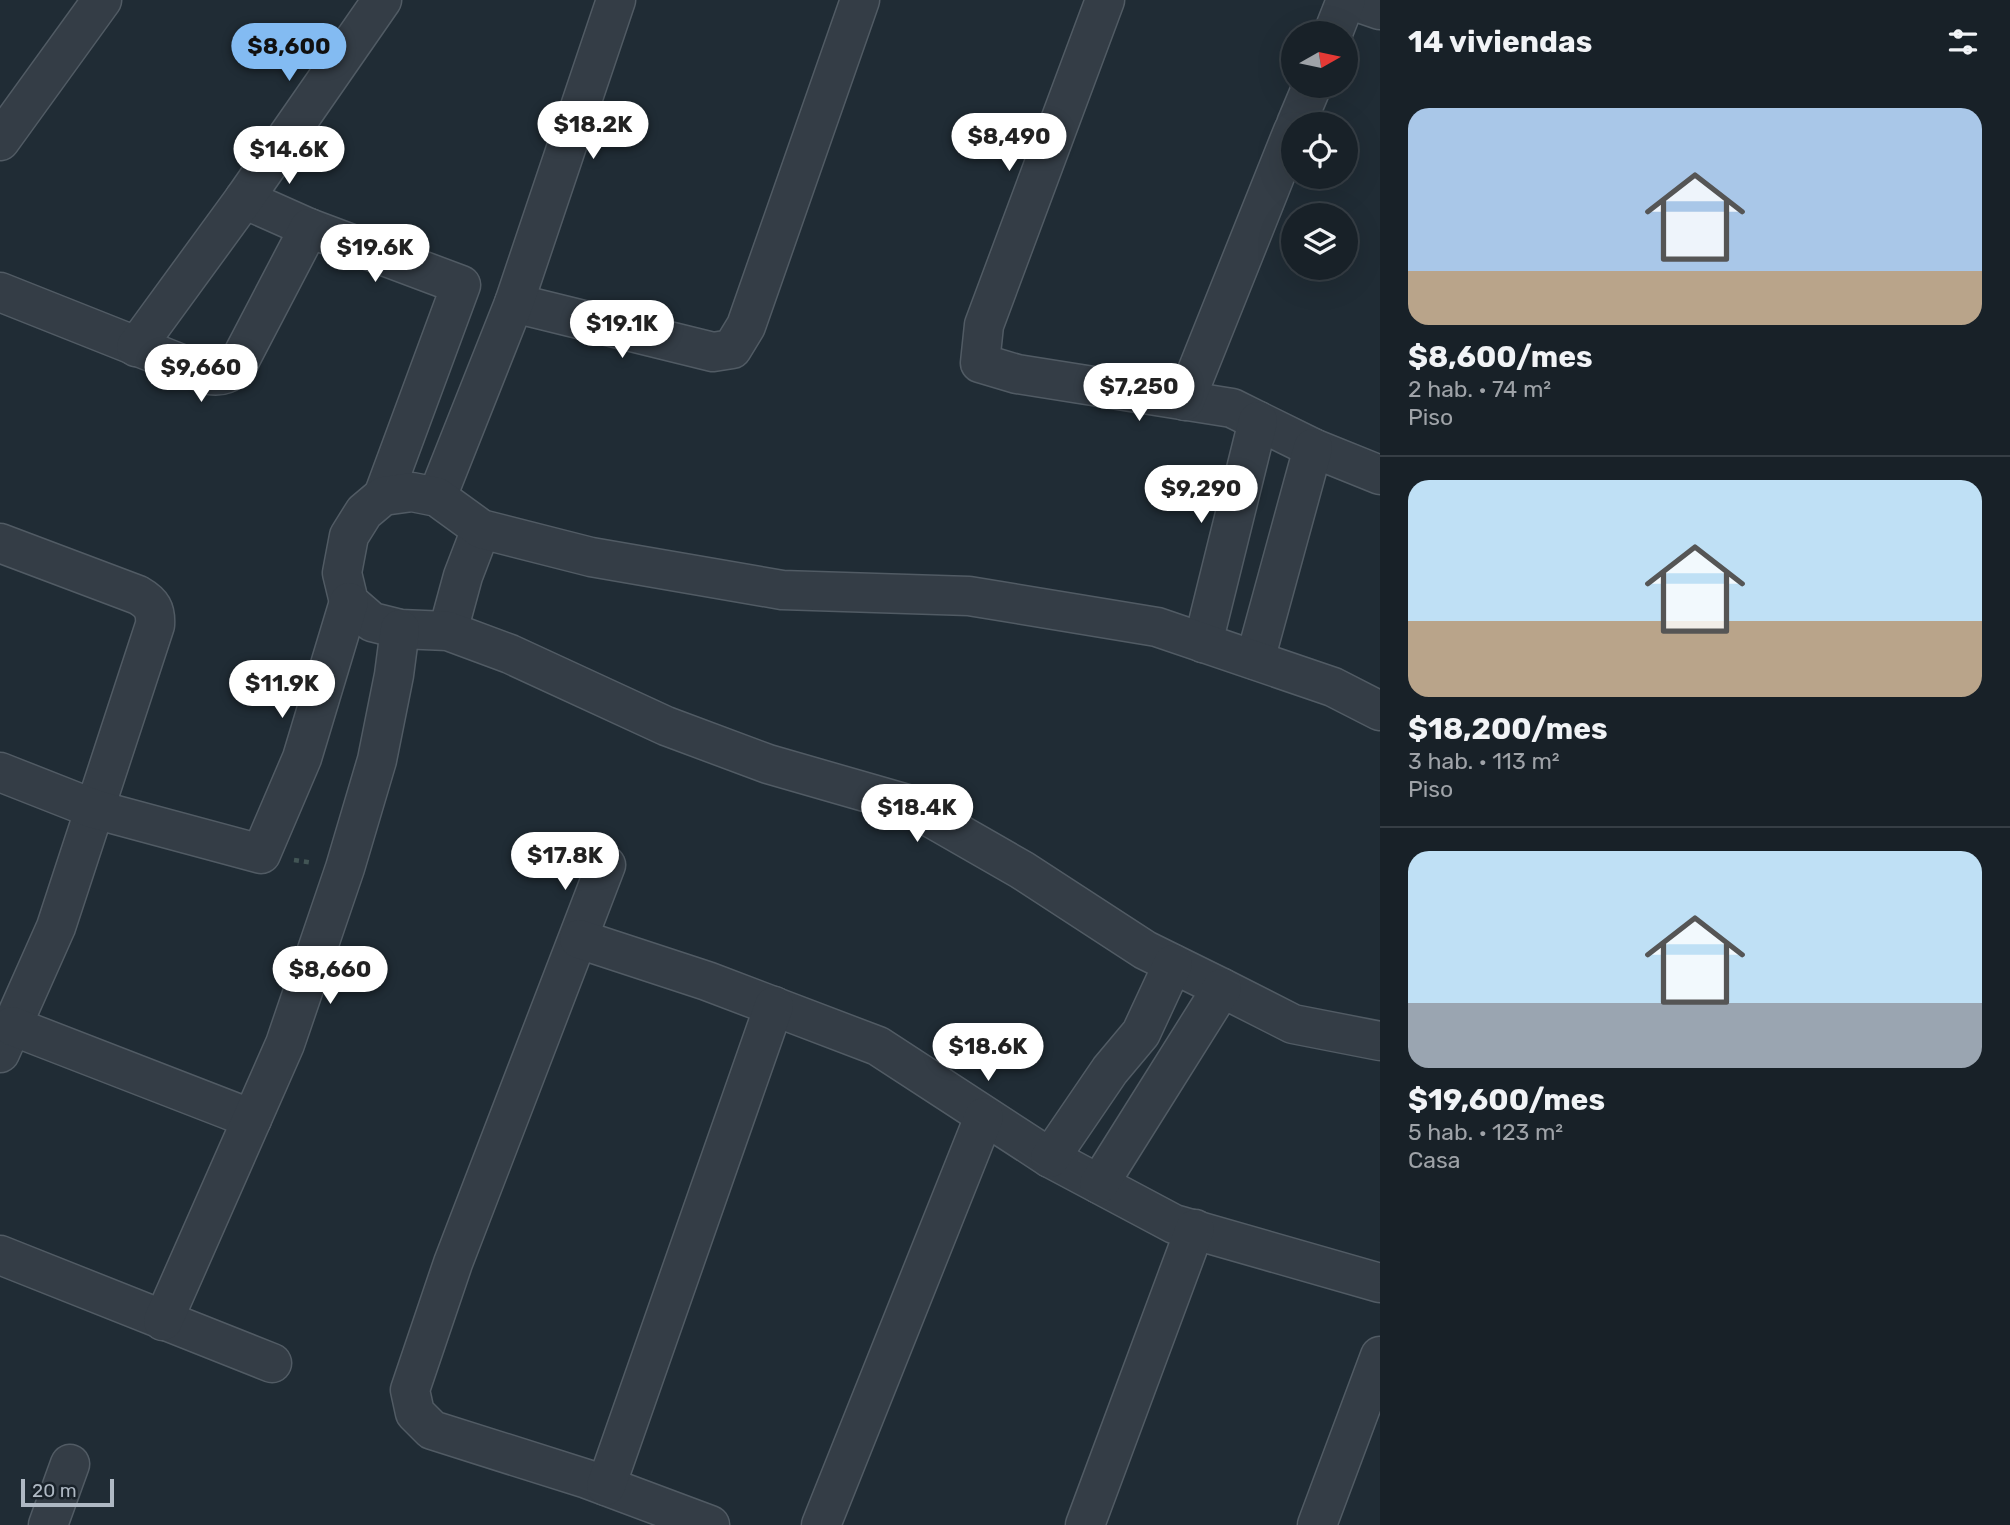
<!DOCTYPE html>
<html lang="es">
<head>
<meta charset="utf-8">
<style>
  :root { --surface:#182128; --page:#212930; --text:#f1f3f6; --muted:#9fa3a8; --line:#363e45; --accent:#83bbf2 }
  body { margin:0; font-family:Rubik,sans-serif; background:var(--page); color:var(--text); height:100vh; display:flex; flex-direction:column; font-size:26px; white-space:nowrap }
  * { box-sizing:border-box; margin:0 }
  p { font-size:23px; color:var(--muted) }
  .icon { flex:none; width:38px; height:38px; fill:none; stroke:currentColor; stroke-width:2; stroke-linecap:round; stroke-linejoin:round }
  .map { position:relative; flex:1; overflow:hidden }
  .sheet { display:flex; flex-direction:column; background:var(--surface); width:630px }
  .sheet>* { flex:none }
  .needle { width:46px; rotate:81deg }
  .tools { position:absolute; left:1281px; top:21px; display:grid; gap:14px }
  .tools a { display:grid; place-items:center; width:77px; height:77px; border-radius:50%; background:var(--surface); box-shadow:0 7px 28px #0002,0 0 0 2px var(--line); font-size:35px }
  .scale { position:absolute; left:21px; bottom:18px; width:93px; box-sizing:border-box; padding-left:7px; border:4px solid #aeb8c3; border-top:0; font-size:19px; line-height:24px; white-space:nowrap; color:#aeb8c3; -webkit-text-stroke:5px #19222a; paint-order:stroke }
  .price { position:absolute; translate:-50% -60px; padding:0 16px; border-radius:24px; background:#fff; color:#222; font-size:23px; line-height:46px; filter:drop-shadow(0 2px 4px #0008) }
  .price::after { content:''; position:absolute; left:50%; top:42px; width:21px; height:16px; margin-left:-10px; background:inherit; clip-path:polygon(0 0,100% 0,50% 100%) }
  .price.on { background:var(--accent); color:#111 }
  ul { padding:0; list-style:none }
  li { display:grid; align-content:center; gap:14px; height:371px; padding:0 28px }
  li+li { border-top:2px solid var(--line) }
  li span { display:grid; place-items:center; height:217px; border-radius:21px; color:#555 }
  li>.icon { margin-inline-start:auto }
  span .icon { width:126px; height:126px; fill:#fffc; stroke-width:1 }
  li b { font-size:30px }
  h2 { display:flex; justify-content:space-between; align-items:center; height:84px; padding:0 28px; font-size:30px }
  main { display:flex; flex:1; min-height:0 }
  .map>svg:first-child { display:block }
</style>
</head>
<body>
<main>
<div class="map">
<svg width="1380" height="1525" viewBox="0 0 1380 1525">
  <rect width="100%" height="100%" fill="#202c35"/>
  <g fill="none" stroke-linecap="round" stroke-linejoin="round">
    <defs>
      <g id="minor">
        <polyline points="1105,0 984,325 980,363 1017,374 1232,408 1313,448 1380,475"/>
        <polyline points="1351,0 1380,10"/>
        <polyline points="1333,33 1346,0"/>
        <polyline points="1296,124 1312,86"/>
        <polyline points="0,141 102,0"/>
        <polyline points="244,199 309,228 461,285 383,496"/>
        <path d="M0,292l209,83c13,2 20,-1 29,-11l71,-136"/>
        <polyline points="514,303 713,352 732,349 746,326 860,0"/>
        <polyline points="136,347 244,199 382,0"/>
        <polyline points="1185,401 1293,131"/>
        <polyline points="437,497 514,303 616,0"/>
        <path d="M0,543l138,52c14,8 18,15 17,30l-99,302 -56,126"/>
        <polyline points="448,631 463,576 481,529"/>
        <polyline points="1203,643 1258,421"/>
        <polyline points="1255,660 1313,448"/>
        <polyline points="1380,711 1333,687 1157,627 969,596 782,590 591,557 481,529 437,497 412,492 383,496 364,512 349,536 342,573 349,602 372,622 400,629 448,631 510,654 666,726 768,764 907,804 1022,870 1145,950 1222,988 1293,1024 1380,1041"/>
        <polyline points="0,772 94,809 261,854 302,758 349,602"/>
        <polyline points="606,865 453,1263 410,1390 415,1413 432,1430 587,1479 710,1525"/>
        <polyline points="579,939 707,981 878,1046 1050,1158 1174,1224 1380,1283"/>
        <polyline points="12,1026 252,1119"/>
        <polyline points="1050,1158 1110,1070 1141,1033 1173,964"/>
        <polyline points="1099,1184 1222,988"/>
        <polyline points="0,1255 272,1363"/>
        <polyline points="163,1321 285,1044 345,868 377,760 394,675 400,629"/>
        <polyline points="606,1486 774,1006"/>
        <polyline points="48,1525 70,1464"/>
        <polyline points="821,1525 984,1117"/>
        <polyline points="1085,1525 1195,1229"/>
        <polyline points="1317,1525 1380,1356"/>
      </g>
    </defs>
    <use href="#minor" stroke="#515b64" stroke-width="41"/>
    <polyline stroke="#425555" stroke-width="4.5" stroke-dasharray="5 5" stroke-linecap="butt" points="294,860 313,863"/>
    <use href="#minor" stroke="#343d46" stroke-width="38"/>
  </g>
</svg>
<div class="tools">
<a><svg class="needle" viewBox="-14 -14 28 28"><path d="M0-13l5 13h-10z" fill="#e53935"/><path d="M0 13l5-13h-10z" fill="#9fa3a8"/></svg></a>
<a><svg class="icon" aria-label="locate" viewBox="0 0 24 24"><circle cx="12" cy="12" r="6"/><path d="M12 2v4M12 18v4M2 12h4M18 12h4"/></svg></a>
<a><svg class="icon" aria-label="layers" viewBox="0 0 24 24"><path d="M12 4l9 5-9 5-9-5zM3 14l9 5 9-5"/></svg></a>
</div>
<div class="scale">20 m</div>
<b class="price on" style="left:289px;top:83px">$8,600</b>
<b class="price" style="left:593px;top:161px">$18.2K</b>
<b class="price" style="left:1009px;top:173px">$8,490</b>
<b class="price" style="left:289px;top:186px">$14.6K</b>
<b class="price" style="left:375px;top:284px">$19.6K</b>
<b class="price" style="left:622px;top:360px">$19.1K</b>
<b class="price" style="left:201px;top:404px">$9,660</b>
<b class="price" style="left:1139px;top:423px">$7,250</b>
<b class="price" style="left:1201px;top:525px">$9,290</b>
<b class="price" style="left:282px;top:720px">$11.9K</b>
<b class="price" style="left:917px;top:844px">$18.4K</b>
<b class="price" style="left:565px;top:892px">$17.8K</b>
<b class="price" style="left:330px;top:1006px">$8,660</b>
<b class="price" style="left:988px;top:1083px">$18.6K</b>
</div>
<section class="sheet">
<h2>14 viviendas<svg class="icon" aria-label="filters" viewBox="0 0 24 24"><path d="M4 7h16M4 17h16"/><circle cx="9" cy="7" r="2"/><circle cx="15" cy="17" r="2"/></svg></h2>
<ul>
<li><span style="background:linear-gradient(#a9c7e8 75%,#b9a48a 0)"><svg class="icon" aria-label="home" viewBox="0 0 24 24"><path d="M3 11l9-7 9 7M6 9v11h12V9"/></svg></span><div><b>$8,600/mes</b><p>2 hab. · 74 m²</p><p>Piso</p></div></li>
<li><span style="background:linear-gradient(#bfe0f5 65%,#b9a48a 0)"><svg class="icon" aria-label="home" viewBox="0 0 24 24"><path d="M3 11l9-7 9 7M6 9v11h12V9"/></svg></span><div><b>$18,200/mes</b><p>3 hab. · 113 m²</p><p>Piso</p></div></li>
<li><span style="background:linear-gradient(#bfe0f5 70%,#9aa5b1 0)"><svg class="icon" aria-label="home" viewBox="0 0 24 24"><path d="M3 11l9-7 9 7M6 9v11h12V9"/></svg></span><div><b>$19,600/mes</b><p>5 hab. · 123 m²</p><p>Casa</p></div></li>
</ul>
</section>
</main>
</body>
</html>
